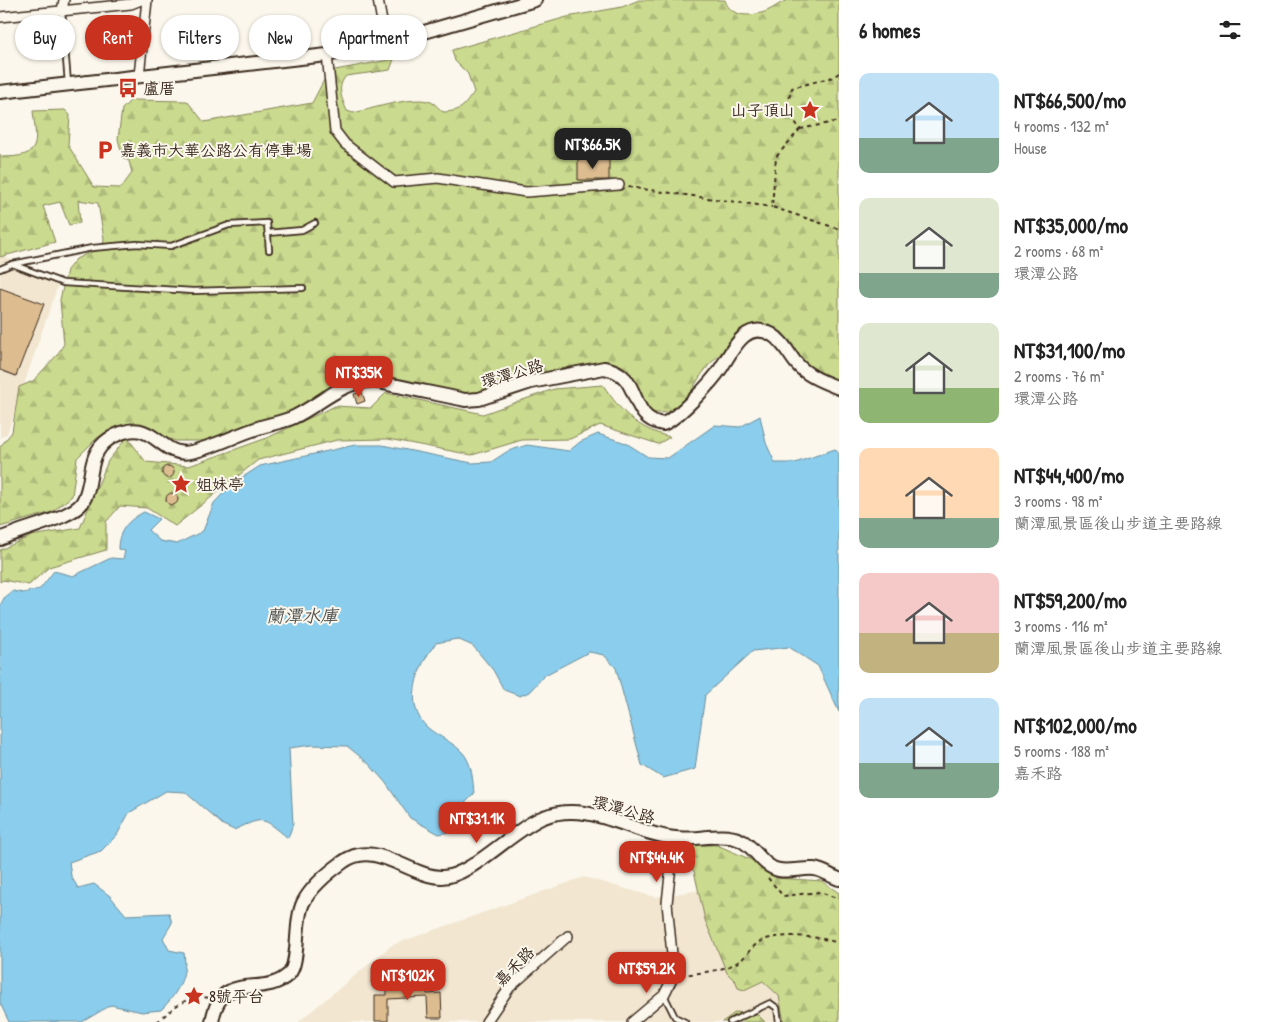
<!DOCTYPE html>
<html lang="en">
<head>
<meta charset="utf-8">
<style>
  :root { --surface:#fff; --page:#f2f2f2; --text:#222; --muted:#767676; --accent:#c8321e }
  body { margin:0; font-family:"Patrick Hand","LXGW WenKai TC",sans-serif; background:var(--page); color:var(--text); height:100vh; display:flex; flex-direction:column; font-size:19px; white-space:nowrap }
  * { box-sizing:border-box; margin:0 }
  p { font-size:16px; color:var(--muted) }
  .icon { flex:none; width:28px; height:28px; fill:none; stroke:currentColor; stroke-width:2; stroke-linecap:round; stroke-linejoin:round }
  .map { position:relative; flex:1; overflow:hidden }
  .side { display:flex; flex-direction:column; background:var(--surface); width:425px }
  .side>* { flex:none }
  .banner { position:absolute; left:15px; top:15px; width:475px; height:45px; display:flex; gap:10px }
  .price { position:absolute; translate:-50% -42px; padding:0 11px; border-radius:10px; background:var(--accent); color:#fff; font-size:16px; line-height:32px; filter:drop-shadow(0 1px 2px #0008) }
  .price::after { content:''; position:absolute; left:50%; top:30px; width:15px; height:11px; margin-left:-8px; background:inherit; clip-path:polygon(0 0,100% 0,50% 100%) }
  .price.on { background:#222; color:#fff }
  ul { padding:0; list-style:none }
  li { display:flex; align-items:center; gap:15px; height:125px; padding:0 20px }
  li span { display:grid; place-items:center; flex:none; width:140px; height:100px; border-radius:10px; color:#555 }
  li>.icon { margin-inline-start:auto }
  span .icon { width:60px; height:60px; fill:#fffc; stroke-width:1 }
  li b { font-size:21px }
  h2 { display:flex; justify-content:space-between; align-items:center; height:60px; padding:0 20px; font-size:21px }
  .chip { padding:0 18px; border-radius:22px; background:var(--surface); box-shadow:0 1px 4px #0004; font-size:18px; line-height:45px }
  .chip.on { background:var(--accent); color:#fff }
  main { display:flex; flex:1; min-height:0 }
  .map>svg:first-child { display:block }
</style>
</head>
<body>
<main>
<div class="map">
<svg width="839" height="1022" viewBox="0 0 839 1022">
  <defs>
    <pattern id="forest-firs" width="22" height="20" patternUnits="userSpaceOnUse" patternTransform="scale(1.25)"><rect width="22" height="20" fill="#cada8e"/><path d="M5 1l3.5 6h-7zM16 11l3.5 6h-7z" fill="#aebb7a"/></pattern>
  </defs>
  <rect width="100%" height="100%" fill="#fbf7ec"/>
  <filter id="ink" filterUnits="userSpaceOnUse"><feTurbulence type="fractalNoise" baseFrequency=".02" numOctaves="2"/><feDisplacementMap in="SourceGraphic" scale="10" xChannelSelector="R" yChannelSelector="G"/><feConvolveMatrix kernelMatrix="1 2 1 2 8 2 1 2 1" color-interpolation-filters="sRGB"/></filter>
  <g filter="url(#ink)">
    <g fill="#f2e6d0">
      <polygon points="0,255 60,279 7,434 0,438"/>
      <polygon points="584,877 655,897 708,889 806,1022 298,1022 392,945"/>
    </g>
    <g fill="url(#forest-firs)" stroke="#828256">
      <path d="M639,0h86c5,18 27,17 42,11 7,-3 14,-9 21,-11 15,0 36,0 51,0v384l-26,-12 -47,-36c-5,1 -13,0 -19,1 -15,5 -33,21 -42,33 -20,25 -18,48 -60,42l-37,-49h-13l-75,14 -43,20 -111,-20 -25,3 -55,35 -84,26h-27l-36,-14h-18l-24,11 -20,20 -5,38 -20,16 -52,15v-80l12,-15 7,-45 14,-6 24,-26 7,-11 -4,-44 7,-30 9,-11 27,-13 1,-7 -6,-36 -20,-3 2,23 -11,2 -9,-23 -17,4 12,36 -55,15v-103l1,3c41,0 36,-12 32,-46l32,-1 5,5 -2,30 26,42 27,1 11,-15 -3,-12 -6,-3 -5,-19 4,-30 9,-9 56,1 17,21 108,-19 12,-23 11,-10 59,-11 -4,11 -44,6c-10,11 -4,23 1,35l6,2c19,-4 61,-18 78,-11 5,2 8,7 12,10 19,-1 20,-5 31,-20l-6,-18 -13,-13 -3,-11 115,-33 55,-10z"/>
      <path d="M603,385c19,28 33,43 67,52l-12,7 -58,-19 -30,14 -48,1 -50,15 -84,-16 -51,1 -79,20 -83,66 -28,-18 -27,-2 -14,16v28l-57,17 -20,18 -26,-5 -3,2v-32l31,-14 49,-8 28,-67 19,-24 19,25 43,4 78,-28 68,-32 36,2 15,-15 97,21 71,-25z"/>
      <polygon points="689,843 717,845 754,861 776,878 822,881 839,893 839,1022 784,1022 779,996 763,981 744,990 738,988 736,982 727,973 705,920 694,871 680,859 678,848"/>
      <polygon points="736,1012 758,1015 765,1022 722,1022"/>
    </g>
    <path fill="#8bcdec" stroke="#6b8c9a" d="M760,416l6,27 9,20h20l40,-14 4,5v258l-21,-46 -29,-19 -36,4 -48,44 -10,74 -32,9 -21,-13 -26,-97 -12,-13 -15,-3 -44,23 -16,17 -9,4 -16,-6 -11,-20 -20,-24 -16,-7 -21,4c-18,22 -34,62 -8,85 11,9 25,14 35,25 9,10 10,28 11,41l-8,8 -16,30 -11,2 -29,-16 -25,-36 -17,-19 -21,-17 -35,-1 -23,3 4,76 -5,14c-26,-21 -23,-22 -54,-8l-11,-5 -38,-33 -19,-1 -37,22 -12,22 -16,16 -32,11 2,14 7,12 16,-4 16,12 16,19 43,-2 3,10 -9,15 6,12 15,3c4,23 -7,41 -23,57l-19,2 -31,-7 -29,17h-73l-9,-19v-397l4,-8 9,-7 10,2 17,-4 14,-18 19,5 38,-18 12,1 2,-8 -7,-2c0,-18 10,-29 26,-37l15,7 -11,11 12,11 17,3 26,-13 11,-28 18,-19 28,-18 95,-21h27l90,18 19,-1 17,-11 19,-6 42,6 11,-9 18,-8 28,9 22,14 20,1 47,-33 25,2z"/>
    <g fill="#ddbd90" stroke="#3b2a1e">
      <polygon points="578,159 609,160 609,180 578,180"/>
      <polygon points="0,288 44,304 16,376 0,370"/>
      <polygon points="362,392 365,401 357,404 354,394"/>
      <circle cx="168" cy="472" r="6"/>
      <circle cx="172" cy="499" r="6"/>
      <polygon points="427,985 427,994 441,993 442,1018 428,1018 427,997 388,999 388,1021 375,1021 375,995 387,995 387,987"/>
    </g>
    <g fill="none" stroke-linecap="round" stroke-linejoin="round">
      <defs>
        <g id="lane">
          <polyline points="62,11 68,83"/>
          <polyline points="268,233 302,230 315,223"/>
          <polyline points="13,264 92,248 137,244 171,246 229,225 267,223 269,250"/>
          <polyline points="0,269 12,264 63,283 193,291 303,288"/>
          <polyline points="664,995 675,1017 685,1022"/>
          <polyline points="730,1022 770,1003 777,1008 779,1022"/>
        </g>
        <g id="street">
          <polyline points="378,0 386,43"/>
          <polyline points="62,11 64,0"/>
          <polyline points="0,17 131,4 141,0"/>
          <polyline points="327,55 335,131 345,144 394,182 438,178 526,192 619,185"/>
          <polyline points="139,76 147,0"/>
          <polyline points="486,1022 510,987 568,936"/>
          <polyline points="632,1022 664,995 674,975 667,903 671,866"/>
        </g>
        <g id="secondary">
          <polyline points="0,92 327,55 386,43 535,0"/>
          <path d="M0,539c20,-10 72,-21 82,-36 13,-20 3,-48 27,-64 45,-28 48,20 82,13 23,-5 45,-17 67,-24 12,-4 25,-6 36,-11 25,-12 46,-34 74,-36 10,-1 21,4 30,5 22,5 45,9 67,14l14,-1 52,-17 73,-14c40,6 22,50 59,56 15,-6 49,-42 58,-56 11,-17 24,-48 50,-34 12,7 17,19 25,29 11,13 28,19 43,25"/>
          <path d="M212,1022c9,-55 50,-22 77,-48 11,-12 5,-52 14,-71 8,-16 26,-31 40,-41 32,-24 66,15 99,15 29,0 72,-49 102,-60 44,-18 88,17 131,21 20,3 46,-6 65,2 15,6 22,27 39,30 11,2 24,-2 35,-1 9,1 16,7 25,10"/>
        </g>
      </defs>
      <use href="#lane" stroke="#3b2a1e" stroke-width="8"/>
      <use href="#street" stroke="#3b2a1e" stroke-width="12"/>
      <use href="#secondary" stroke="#3b2a1e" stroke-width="16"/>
      <g stroke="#3b2a1e" stroke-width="2" stroke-dasharray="4 4" stroke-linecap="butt">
        <polyline points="839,73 833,77 792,88 786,109 800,129 839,121"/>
        <polyline points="800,129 776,157 772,207 839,229"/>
        <polyline points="628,187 772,207"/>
        <polyline points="672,858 673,848"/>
        <polyline points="653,874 656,859"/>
        <polyline points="768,878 783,896 820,892 839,899"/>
        <path d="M681,975c19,-2 44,-4 60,-15 8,-7 12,-16 23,-20 15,-7 61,-4 75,4"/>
        <polyline points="157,1022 176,1006 194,996 210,998"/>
      </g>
      <use href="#lane" stroke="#fbf7ec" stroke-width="4.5"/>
      <use href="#street" stroke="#fbf7ec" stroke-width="9"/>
      <use href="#secondary" stroke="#fbf7ec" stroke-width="12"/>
    </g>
  </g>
  <defs>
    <symbol id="bus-bare" viewBox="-9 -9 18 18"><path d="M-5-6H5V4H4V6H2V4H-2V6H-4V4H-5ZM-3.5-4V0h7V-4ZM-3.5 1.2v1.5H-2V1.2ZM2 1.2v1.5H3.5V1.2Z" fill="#c8321e" stroke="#fbf7ec" stroke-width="2.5" paint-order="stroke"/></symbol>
    <symbol id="sight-bare" viewBox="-9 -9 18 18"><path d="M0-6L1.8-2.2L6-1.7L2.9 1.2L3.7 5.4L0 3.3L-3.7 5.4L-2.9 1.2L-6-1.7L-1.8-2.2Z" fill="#c8321e" stroke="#fbf7ec" stroke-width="2.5" paint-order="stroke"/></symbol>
    <symbol id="parking-bare" viewBox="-9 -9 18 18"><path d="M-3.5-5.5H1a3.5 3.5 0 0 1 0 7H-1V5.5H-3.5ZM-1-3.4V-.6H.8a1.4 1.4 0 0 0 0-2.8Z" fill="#c8321e" stroke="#fbf7ec" stroke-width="2.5" paint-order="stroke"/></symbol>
  </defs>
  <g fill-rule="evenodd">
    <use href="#bus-bare" x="114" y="74" width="28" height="28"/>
    <use href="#sight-bare" x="796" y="96" width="28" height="28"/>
    <use href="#parking-bare" x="91" y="136" width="28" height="28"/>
    <use href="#sight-bare" x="167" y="470" width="28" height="28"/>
    <use href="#sight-bare" x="180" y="982" width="28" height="28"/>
  </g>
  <g text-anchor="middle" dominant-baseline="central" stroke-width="4" stroke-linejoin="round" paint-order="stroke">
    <g font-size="16" fill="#3b2a1e" stroke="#fbf7ec" text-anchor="start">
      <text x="143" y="88">盧厝</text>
      <text x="795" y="110" text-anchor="end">山子頂山</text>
      <text x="120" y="150">嘉義市大華公路公有停車場</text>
      <text x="196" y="484">姐妹亭</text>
      <text x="209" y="996">8號平台</text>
    </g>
    <g font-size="16" fill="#3b2a1e" stroke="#fbf7ec">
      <text transform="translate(512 373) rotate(-16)">環潭公路</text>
      <text transform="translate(624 809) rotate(16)">環潭公路</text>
      <text transform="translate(514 966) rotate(-45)">嘉禾路</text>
    </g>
    <g font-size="18" font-style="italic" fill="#4f5352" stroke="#fbf7ec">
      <text x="302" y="615">蘭潭水庫</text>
    </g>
  </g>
</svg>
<b class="price on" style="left:593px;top:170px">NT$66.5K</b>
<b class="price" style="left:359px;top:398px">NT$35K</b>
<b class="price" style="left:477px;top:844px">NT$31.1K</b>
<b class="price" style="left:657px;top:883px">NT$44.4K</b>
<b class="price" style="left:647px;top:994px">NT$59.2K</b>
<b class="price" style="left:408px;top:1001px">NT$102K</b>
<div class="banner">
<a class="chip">Buy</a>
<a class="chip on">Rent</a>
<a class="chip">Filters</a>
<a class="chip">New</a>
<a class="chip">Apartment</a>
</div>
</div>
<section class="side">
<h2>6 homes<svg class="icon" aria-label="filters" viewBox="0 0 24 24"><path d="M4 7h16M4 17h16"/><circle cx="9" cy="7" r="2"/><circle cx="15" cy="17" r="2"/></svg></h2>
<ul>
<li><span style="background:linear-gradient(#bfe0f5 65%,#7fa58c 0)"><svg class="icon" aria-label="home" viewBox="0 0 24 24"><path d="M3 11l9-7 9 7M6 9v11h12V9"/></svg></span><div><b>NT$66,500/mo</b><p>4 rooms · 132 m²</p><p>House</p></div></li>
<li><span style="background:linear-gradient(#dfe7d0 75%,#7fa58c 0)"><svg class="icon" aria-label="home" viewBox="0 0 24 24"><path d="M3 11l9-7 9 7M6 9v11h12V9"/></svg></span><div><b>NT$35,000/mo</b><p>2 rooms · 68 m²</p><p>環潭公路</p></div></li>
<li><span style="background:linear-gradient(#dfe7d0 65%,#8fb573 0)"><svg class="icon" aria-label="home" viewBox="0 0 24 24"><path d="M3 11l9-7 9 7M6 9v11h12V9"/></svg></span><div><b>NT$31,100/mo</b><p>2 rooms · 76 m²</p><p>環潭公路</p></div></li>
<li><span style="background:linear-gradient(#ffd9b3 70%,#7fa58c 0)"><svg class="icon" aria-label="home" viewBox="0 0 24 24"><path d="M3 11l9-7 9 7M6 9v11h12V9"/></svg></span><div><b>NT$44,400/mo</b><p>3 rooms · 98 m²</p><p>蘭潭風景區後山步道主要路線</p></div></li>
<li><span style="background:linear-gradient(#f6c9c9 60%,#c2b280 0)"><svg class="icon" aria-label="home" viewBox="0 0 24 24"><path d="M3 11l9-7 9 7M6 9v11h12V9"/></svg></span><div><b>NT$59,200/mo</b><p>3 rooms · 116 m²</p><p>蘭潭風景區後山步道主要路線</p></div></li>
<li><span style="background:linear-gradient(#bfe0f5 65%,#7fa58c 0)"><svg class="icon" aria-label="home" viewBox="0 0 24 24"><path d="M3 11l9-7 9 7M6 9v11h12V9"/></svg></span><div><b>NT$102,000/mo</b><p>5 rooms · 188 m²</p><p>嘉禾路</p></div></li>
</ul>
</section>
</main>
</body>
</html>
